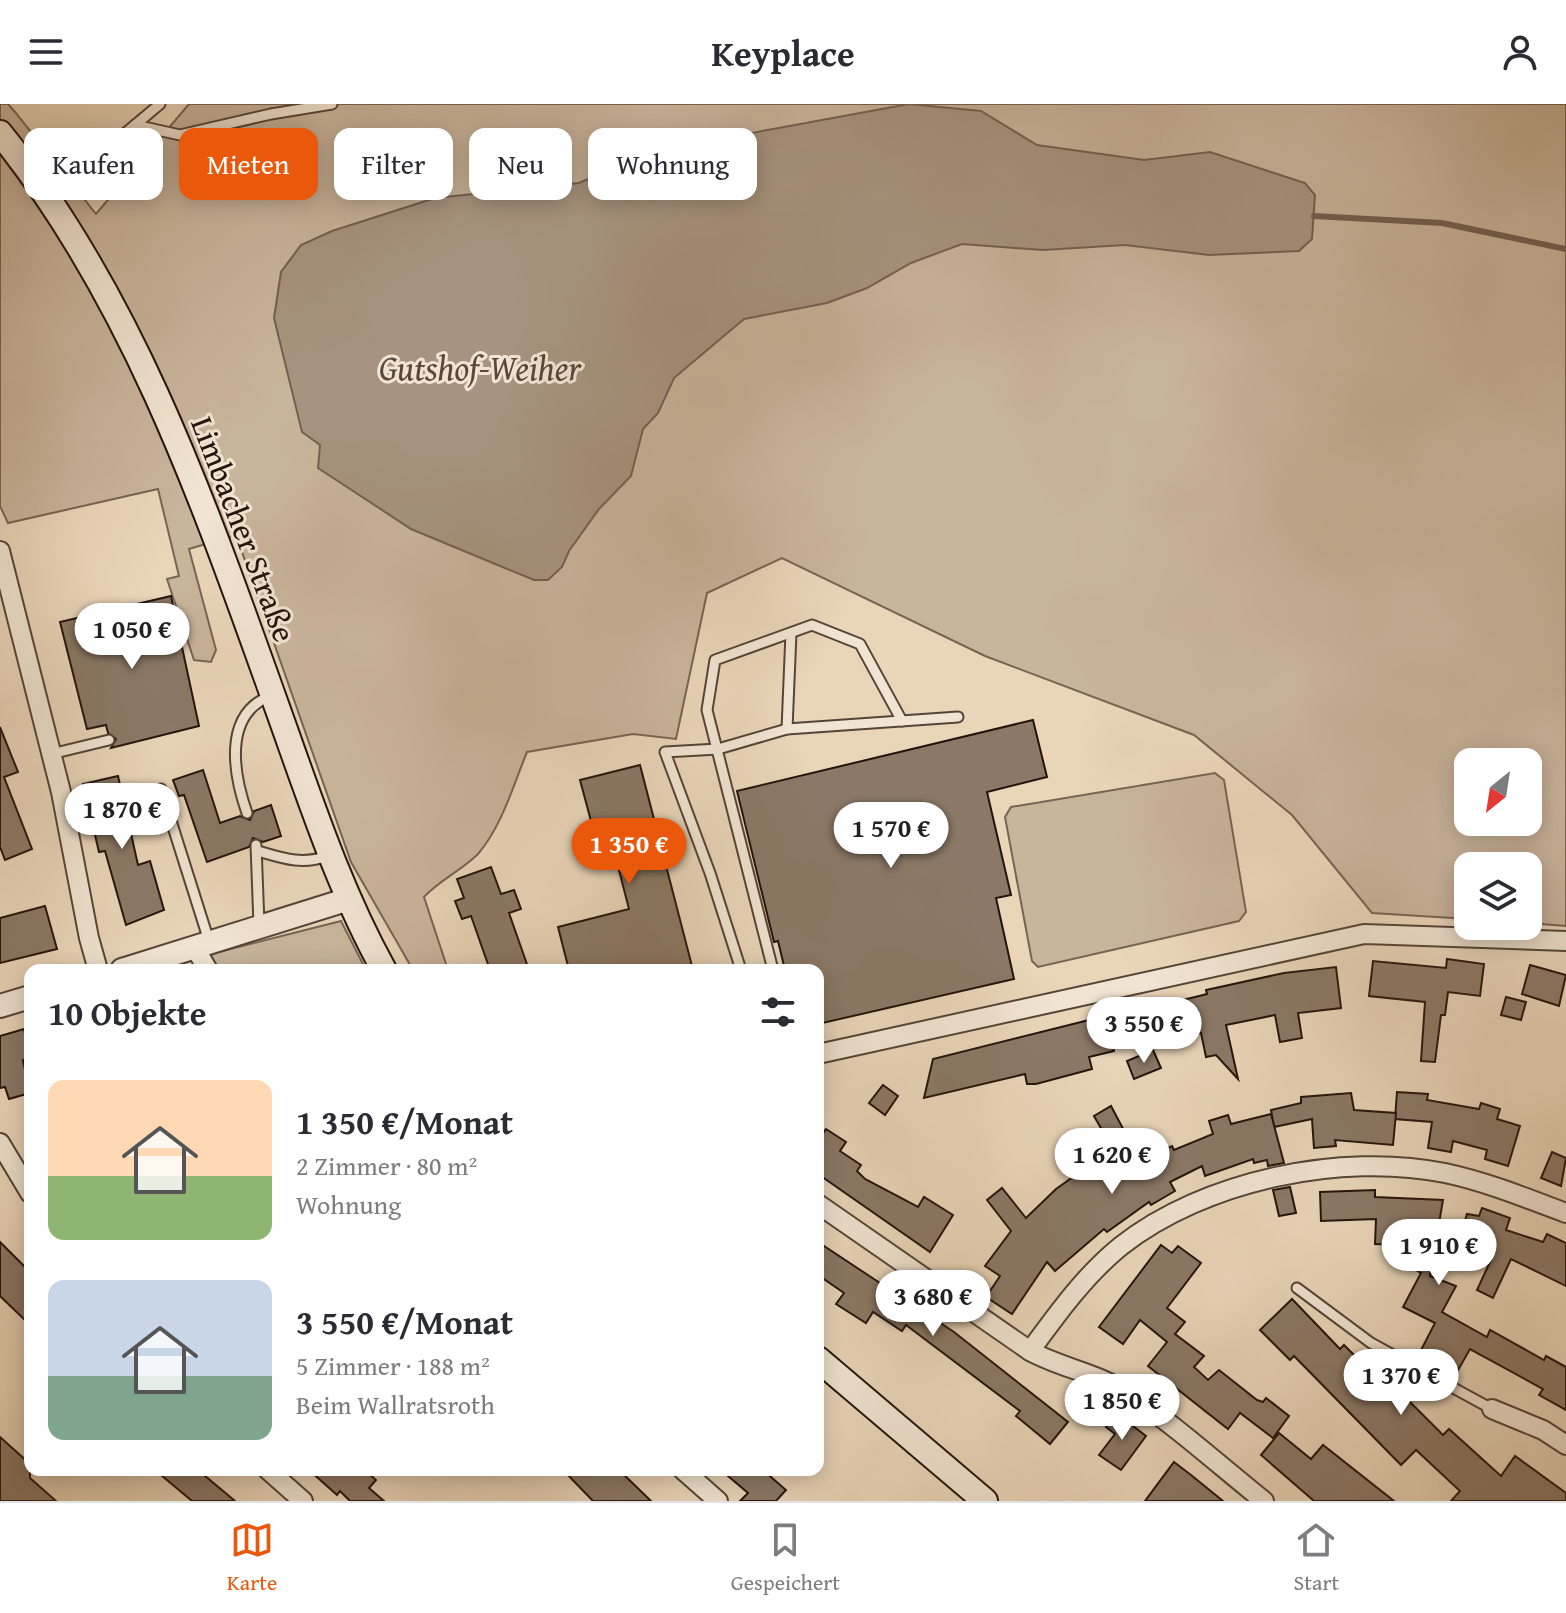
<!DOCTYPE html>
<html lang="de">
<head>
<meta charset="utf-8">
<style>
  :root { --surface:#fff; --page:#f7f7f7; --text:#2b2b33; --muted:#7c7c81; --line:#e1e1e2; --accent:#ea580c }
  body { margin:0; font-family:"Gentium Book Plus",serif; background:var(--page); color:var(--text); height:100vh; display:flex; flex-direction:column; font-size:30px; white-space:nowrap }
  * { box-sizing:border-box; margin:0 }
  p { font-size:26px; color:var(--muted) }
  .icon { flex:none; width:44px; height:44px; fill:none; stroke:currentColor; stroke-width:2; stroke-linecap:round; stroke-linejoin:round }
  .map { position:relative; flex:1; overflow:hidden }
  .details { position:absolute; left:24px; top:860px; width:800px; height:512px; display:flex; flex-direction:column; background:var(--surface); border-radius:16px; box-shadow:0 4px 20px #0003 }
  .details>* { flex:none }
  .hud { position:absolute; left:24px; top:24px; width:800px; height:72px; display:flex; gap:16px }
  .needle { width:52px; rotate:210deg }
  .tools { position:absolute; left:1454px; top:644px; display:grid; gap:16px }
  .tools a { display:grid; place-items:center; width:88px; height:88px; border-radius:16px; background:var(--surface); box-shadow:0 4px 20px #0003; font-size:40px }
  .price { position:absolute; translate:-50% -68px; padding:0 18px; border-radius:28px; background:#fff; color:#222; font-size:26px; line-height:52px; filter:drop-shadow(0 2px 4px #0008) }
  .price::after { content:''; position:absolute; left:50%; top:48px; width:24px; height:18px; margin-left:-12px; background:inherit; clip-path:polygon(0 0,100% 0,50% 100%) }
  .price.selected { background:var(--accent); color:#fff }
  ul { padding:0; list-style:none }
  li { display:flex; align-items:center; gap:24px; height:200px; padding:0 24px }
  li span { display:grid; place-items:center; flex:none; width:224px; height:160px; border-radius:16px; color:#555 }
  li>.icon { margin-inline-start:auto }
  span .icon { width:96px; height:96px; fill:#fffc; stroke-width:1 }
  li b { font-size:34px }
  h2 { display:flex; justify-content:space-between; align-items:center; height:96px; padding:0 24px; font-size:34px }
  .pill { padding:0 28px; border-radius:16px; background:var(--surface); box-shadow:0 4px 20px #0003; font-size:28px; line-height:72px }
  .pill.selected { background:var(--accent); color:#fff }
  header { display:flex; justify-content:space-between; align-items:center; height:104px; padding:0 24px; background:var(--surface); font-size:36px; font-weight:600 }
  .menu { display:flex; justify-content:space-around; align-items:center; height:112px; border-top:2px solid var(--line); background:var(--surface); font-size:22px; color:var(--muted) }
  .menu a { display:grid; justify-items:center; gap:4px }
  .menu .selected { color:var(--accent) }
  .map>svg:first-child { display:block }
</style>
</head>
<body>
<header><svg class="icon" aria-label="menu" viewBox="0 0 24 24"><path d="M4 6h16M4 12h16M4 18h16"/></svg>Keyplace<svg class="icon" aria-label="person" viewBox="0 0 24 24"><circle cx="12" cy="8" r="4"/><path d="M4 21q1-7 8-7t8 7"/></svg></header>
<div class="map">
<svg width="1566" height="1397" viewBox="0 0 1566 1397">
  <rect width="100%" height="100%" fill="#ead5b9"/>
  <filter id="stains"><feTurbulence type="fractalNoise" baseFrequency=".0025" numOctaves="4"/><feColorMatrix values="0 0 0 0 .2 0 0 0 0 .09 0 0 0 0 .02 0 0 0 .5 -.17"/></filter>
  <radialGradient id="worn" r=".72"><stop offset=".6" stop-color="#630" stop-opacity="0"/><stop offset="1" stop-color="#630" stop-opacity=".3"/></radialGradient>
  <g fill="#c9b49c" stroke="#776454" stroke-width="2" fill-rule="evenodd">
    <path d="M0,0h8l7,8 81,102 93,-110h1377v822l-38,-3v-57h-60v53l-96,-6 -80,-98 -98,-80 -209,-79 -203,-98 -75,35 -31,146 -43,-5 -106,18c-14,34 -25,74 -49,102 -16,16 -38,26 -54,43l24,73h-35l-62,-108 -115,-327 -47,14 27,101 -5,12 -17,-2 -27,-81 12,-3 -21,-87 -150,34 -8,-17zM1468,658h60v60h-60z"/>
    <polygon points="1215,669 1224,676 1246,808 1239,817 1038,863 1032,857 1005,713 1011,703"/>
    <polygon points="341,817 366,866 217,866 207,851"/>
  </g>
  <polygon fill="#a7937f" stroke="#736051" stroke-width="2" points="909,0 981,7 1037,41 1144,56 1210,48 1305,79 1315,91 1312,135 1299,147 1209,151 1125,141 1043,146 962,140 911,159 867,184 827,199 744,215 674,274 658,309 643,325 631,372 599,405 569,447 562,463 548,476 534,476 411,425 318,364 320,341 302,328 274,214 281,168 301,141 332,127 435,94 579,79 654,47"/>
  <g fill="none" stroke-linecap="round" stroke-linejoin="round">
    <polyline stroke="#736051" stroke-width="6" points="1314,112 1442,119 1566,145"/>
  </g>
  <g fill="#8b7866" stroke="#25140d" stroke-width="2">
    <polygon points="171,492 199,622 111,644 116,635 108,629 106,621 87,625 60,518"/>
    <polygon points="1033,616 1047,673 987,688 1011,791 996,794 1014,875 818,920 818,866 785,866 778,837 774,838 737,687"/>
    <polygon points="0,623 18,668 4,673 32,745 5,756 0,743"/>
    <polygon points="640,661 693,866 569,866 558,823 629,805 612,739 598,743 580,676"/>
    <polygon points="203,666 220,719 240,712 250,716 254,707 271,701 281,732 263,738 253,734 249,743 207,758 184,691 179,692 173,676"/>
    <polygon points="118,672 138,761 150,757 164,806 126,821 105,747 99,748 83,680"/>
    <polygon points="491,763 501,790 514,786 521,805 509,809 529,866 490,866 471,812 462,815 455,797 464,794 457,775"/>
    <polygon points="45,802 57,845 0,859 0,814"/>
    <polygon points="1447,855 1484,860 1480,892 1448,888 1445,911 1441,911 1435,958 1421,957 1425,898 1369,892 1373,857 1446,864"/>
    <polygon points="1530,861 1566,871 1559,902 1522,890"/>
    <polygon points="1336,863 1341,904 1298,909 1302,934 1280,938 1275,911 1226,921 1238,975 1216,951 1206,953 1201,929 1148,942 1139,907 1207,890 1206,886 1284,869"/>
    <polygon points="1506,893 1526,898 1521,916 1501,911"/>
    <polygon points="1105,912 1114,947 1089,953 1092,965 1036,980 1027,980 1025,970 924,994 933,955"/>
    <polygon points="24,925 30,949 30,955 23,956 30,989 9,995 5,983 0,984 0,932"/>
    <polygon points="1153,946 1161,964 1134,975 1127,957"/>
    <polygon points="883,981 898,992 885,1011 869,999"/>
    <polygon points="1397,988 1428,990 1427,996 1479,1005 1481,999 1500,1005 1497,1015 1520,1022 1508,1062 1485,1055 1487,1046 1453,1037 1451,1048 1428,1044 1432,1018 1395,1015"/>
    <polygon points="1351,989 1354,1006 1396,1009 1393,1041 1335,1036 1336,1042 1314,1044 1312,1015 1274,1023 1271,1006 1301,999 1301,993"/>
    <polygon points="1111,1002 1138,1053 1152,1045 1155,1051 1172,1042 1174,1046 1213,1030 1209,1017 1228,1011 1231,1020 1271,1010 1284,1059 1268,1062 1267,1056 1254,1059 1253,1055 1205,1072 1202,1062 1170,1078 1175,1087 1151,1101 1149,1098 1107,1128 1104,1125 1055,1167 1047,1158 1012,1210 986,1193 1000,1172 985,1162 1011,1127 987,1096 1002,1084 1026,1114 1056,1085 1094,1058 1089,1052 1109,1038 1094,1012"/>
    <polygon points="826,1025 846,1038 840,1047 861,1061 857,1067 865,1075 918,1103 924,1093 953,1111 930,1148 818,1070 818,1037"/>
    <polygon points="1552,1048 1566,1054 1561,1082 1541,1074"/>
    <polygon points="1290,1083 1296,1109 1279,1112 1273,1086"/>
    <polygon points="1375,1086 1375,1093 1443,1096 1430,1172 1456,1182 1442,1208 1487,1233 1490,1226 1544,1256 1546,1252 1566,1263 1566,1306 1539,1291 1543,1285 1470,1245 1457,1268 1420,1248 1435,1219 1403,1203 1421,1169 1391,1152 1398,1141 1375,1140 1376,1115 1321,1117 1320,1088"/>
    <polygon points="1482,1104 1510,1114 1506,1126 1543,1138 1547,1130 1566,1139 1566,1182 1511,1155 1493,1194 1477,1186 1495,1147 1459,1136 1467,1110 1479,1112"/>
    <polygon points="0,1138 30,1168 30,1221 0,1192"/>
    <polygon points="818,1138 954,1228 1068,1318 1050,1340 1016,1312 1020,1307 906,1221 902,1227 873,1208 866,1219 836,1200 844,1189 818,1171"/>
    <polygon points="1161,1141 1172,1149 1178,1142 1201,1159 1167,1204 1185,1218 1175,1230 1204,1252 1194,1263 1208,1276 1219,1266 1257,1296 1263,1298 1266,1294 1289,1312 1273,1334 1240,1309 1228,1325 1148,1262 1167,1238 1140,1216 1123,1240 1099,1223"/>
    <polygon points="1292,1195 1340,1245 1344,1241 1393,1290 1397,1285 1443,1331 1449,1325 1501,1372 1515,1352 1566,1389 1566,1397 1451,1397 1460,1387 1416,1346 1401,1361 1294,1252 1290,1256 1260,1226"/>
    <polygon points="1116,1309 1146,1332 1121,1366 1099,1351 1115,1330 1106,1323"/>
    <polygon points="1279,1329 1311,1355 1323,1341 1394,1397 1314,1397 1261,1351"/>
    <polygon points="0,1333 30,1360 30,1374 56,1397 0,1397"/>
    <polygon points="1174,1358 1191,1371 1223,1397 1145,1397"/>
    <polygon points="155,1366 198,1366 235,1397 192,1397"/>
    <polygon points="309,1366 365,1366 376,1376 369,1384 384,1397 350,1397 340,1387 337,1391"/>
    <polygon points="563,1366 619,1366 651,1397 593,1397"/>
    <polygon points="721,1366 763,1366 786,1386 776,1397 740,1397 748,1389"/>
  </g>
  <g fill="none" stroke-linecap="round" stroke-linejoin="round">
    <defs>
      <g id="service">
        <polyline points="135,21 160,0"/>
        <polyline points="50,92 135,21 180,31 271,10 332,0"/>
        <polyline points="787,625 791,529"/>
        <polyline points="51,650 109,636"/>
        <polyline points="161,685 209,837"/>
        <path d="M247,709c-13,-37 -25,-98 23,-117"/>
        <polyline points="256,741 259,821"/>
        <path d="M258,747c27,8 44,14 70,5"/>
        <polyline points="741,866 710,769 665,648 718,645 787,625 958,613"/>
        <polyline points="773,866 707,606 715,556 812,521 860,540 902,617"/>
        <polyline points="1297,1184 1371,1239 1492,1305"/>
      </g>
      <g id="minor">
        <polyline points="0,447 61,688 89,834 98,866"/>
        <polyline points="195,844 208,866"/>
        <polyline points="818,950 1364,830 1566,837"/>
        <polyline points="0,1039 30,1089"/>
        <path d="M818,1100l212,147c31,17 67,22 97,42 48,32 92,72 137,108"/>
        <path d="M1030,1247c27,-37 55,-76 91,-105 84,-66 221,-94 324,-73 42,9 81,25 121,40"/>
        <polyline points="1492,1305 1543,1326 1566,1341"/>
        <polyline points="268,1366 303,1397"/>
        <polyline points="683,1366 718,1397"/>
      </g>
      <g id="tertiary">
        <polyline points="122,866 349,795"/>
        <polyline points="0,902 30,893"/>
      </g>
      <g id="secondary">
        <path d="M0,29c135,168 205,373 277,574 32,89 61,180 107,263"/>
        <polyline points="818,1255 985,1397"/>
      </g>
    </defs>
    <use href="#service" stroke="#564438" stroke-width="13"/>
    <use href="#minor" stroke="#564438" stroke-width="22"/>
    <use href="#tertiary" stroke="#564438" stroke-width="26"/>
    <use href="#secondary" stroke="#25140d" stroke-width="28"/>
    <use href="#service" stroke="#f1e4d2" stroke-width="9"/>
    <use href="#minor" stroke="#f1e4d2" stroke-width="18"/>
    <use href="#tertiary" stroke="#f1e4d2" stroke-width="22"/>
    <use href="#secondary" stroke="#f1e4d2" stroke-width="24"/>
  </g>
  <g text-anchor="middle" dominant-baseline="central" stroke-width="6" stroke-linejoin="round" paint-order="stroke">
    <g font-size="32" fill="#25140d" stroke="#f1e4d2">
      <text transform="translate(244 425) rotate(69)">Limbacher Straße</text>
    </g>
    <g font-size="34" font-style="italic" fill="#59473b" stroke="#f1e4d2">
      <text x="480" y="263">Gutshof-Weiher</text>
    </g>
  </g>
  <rect width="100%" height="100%" filter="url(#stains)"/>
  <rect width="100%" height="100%" fill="url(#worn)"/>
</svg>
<div class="tools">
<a><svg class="needle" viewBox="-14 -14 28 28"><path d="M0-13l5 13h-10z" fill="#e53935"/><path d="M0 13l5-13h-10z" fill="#7c7c81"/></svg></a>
<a><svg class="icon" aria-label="layers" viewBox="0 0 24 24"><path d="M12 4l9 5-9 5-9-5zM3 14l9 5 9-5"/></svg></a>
</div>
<b class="price" style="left:132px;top:567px">1 050 €</b>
<b class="price" style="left:122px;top:747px">1 870 €</b>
<b class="price" style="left:891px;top:766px">1 570 €</b>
<b class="price selected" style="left:629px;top:782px">1 350 €</b>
<b class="price" style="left:1144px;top:961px">3 550 €</b>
<b class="price" style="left:1112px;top:1092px">1 620 €</b>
<b class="price" style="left:1439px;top:1183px">1 910 €</b>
<b class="price" style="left:933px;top:1234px">3 680 €</b>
<b class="price" style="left:1401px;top:1313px">1 370 €</b>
<b class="price" style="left:1122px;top:1338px">1 850 €</b>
<div class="hud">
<a class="pill">Kaufen</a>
<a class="pill selected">Mieten</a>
<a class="pill">Filter</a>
<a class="pill">Neu</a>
<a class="pill">Wohnung</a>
</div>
<section class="details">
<h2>10 Objekte<svg class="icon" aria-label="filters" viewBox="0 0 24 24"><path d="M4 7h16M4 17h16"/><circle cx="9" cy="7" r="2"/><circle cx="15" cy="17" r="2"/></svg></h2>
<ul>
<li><span style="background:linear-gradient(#ffd9b3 60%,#8fb573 0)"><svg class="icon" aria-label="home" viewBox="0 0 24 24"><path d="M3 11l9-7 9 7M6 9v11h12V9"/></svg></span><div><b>1 350 €/Monat</b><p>2 Zimmer · 80 m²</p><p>Wohnung</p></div></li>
<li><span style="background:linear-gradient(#c9d6e8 60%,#7fa58c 0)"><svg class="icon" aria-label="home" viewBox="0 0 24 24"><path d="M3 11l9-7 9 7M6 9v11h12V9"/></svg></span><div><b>3 550 €/Monat</b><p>5 Zimmer · 188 m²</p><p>Beim Wallratsroth</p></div></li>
</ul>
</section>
</div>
<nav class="menu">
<a class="selected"><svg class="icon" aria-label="map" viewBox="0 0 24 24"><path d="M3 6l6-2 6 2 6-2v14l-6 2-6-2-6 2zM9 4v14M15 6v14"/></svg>Karte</a>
<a><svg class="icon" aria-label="saved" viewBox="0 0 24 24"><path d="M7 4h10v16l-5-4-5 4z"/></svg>Gespeichert</a>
<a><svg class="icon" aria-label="home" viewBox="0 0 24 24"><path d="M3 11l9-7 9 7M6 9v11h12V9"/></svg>Start</a>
</nav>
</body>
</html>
